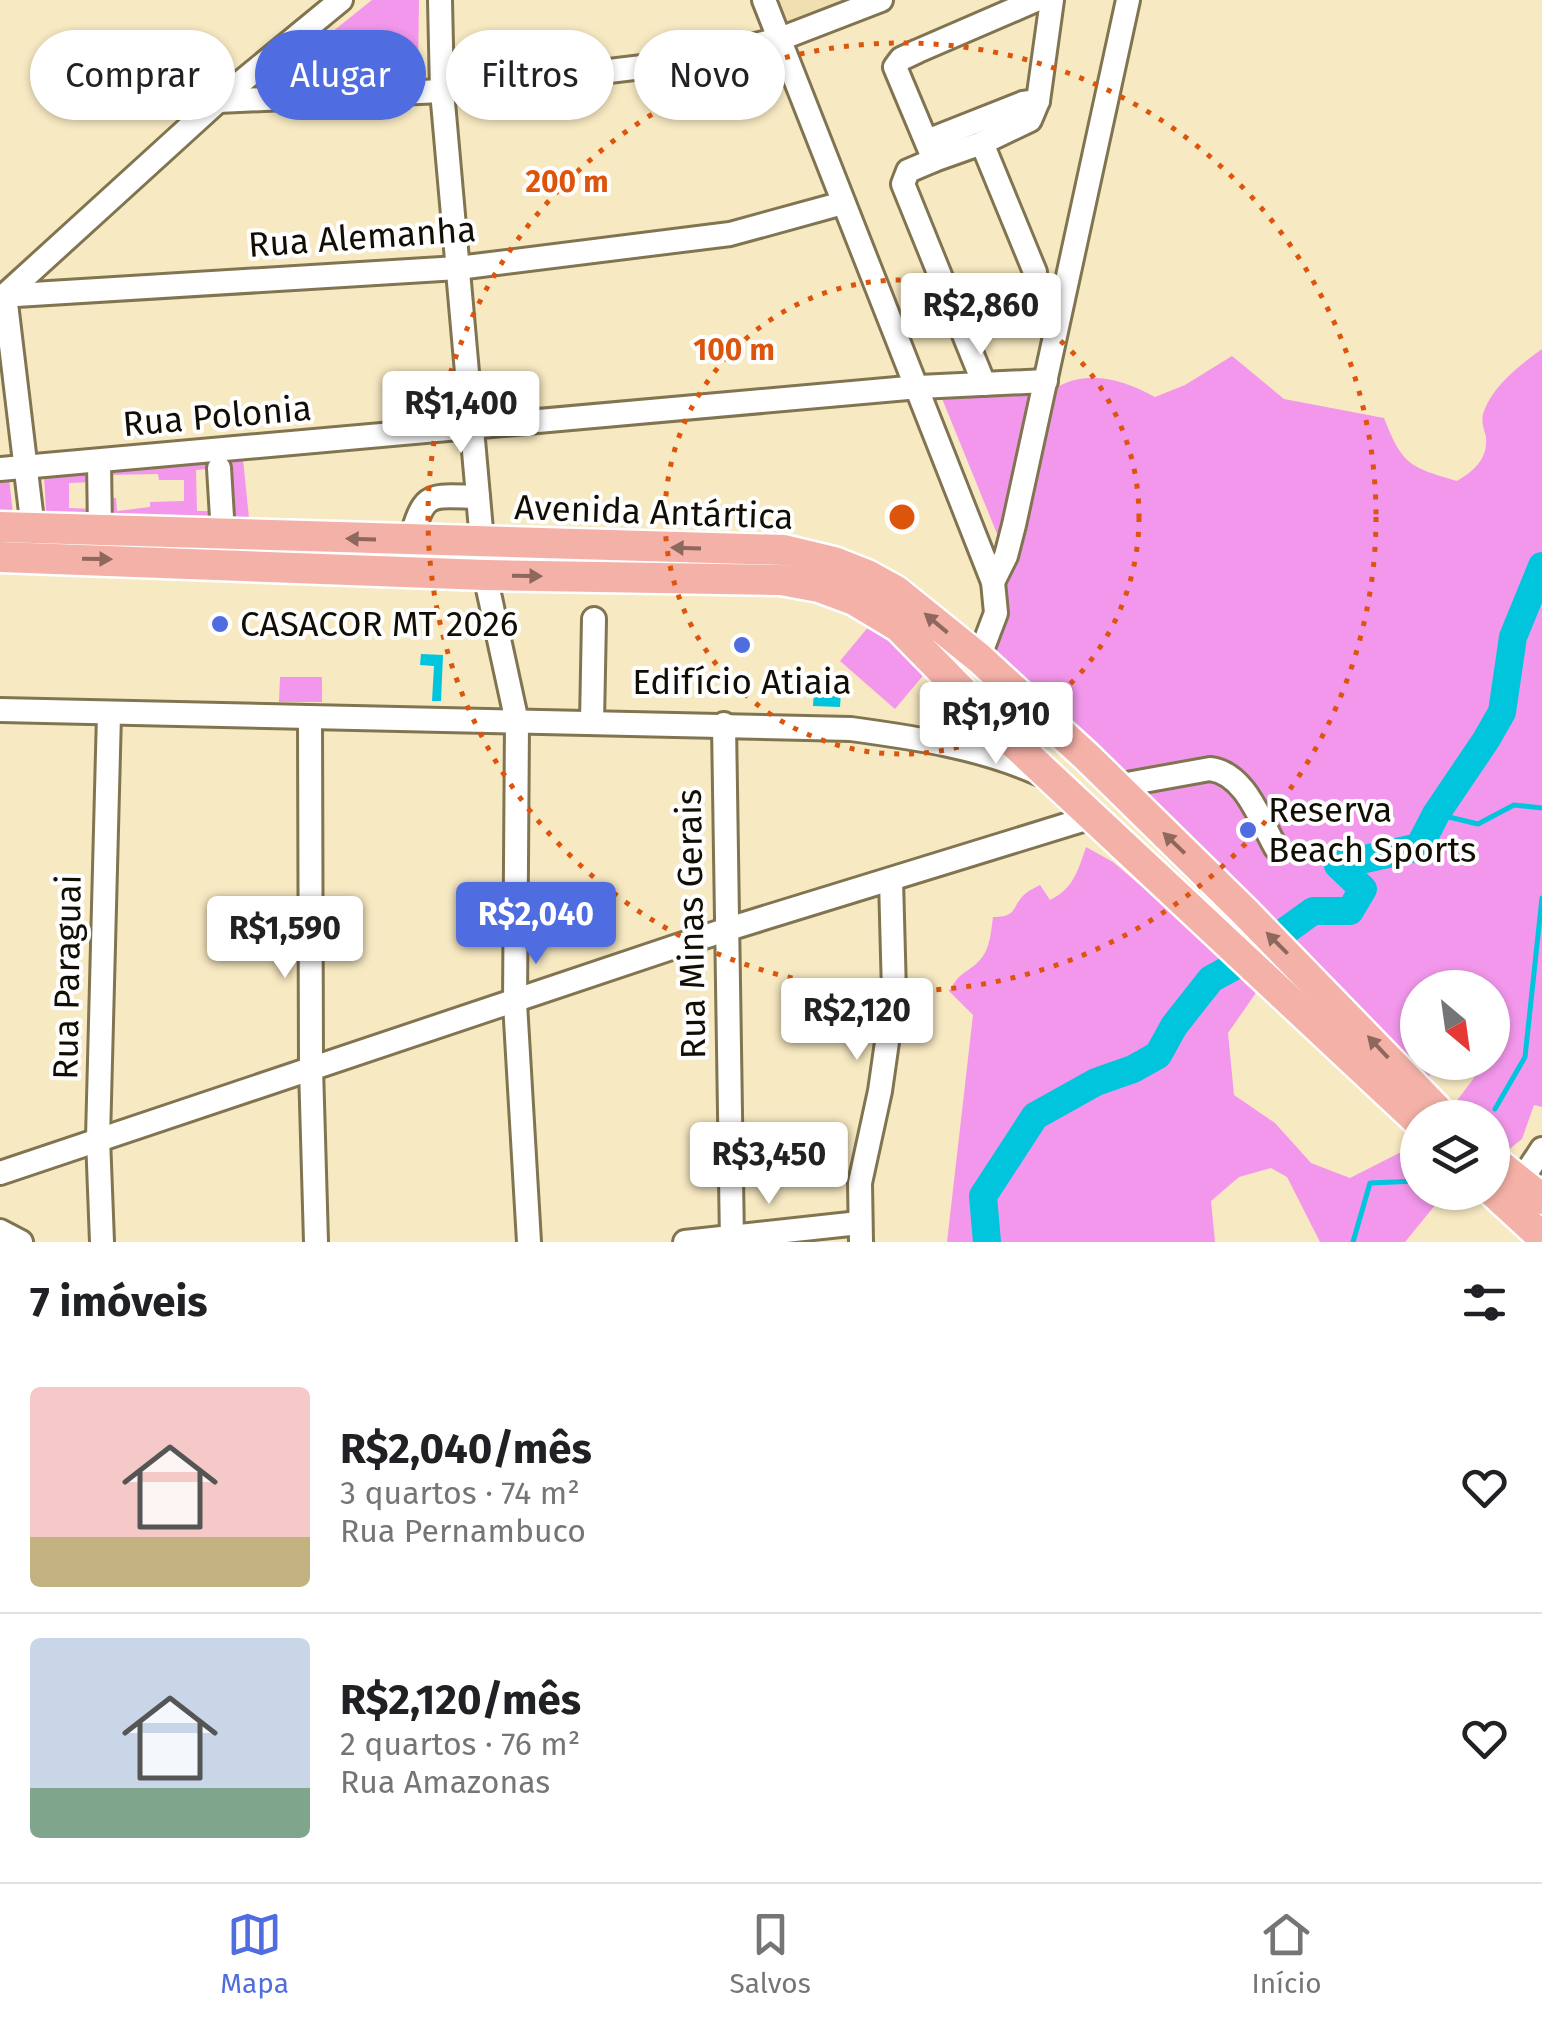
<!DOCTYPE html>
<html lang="pt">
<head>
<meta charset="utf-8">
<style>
  :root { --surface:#fff; --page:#f2f2f2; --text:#202124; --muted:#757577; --line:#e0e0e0; --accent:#4f6ce1 }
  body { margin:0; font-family:"Fira Sans",sans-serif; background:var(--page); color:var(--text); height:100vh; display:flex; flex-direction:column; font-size:38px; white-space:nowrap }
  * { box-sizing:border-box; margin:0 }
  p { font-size:32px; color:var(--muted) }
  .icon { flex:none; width:55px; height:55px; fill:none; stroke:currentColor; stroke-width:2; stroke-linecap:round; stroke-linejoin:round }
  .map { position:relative; height:1242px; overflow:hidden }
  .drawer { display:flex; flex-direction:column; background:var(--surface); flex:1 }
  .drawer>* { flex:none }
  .guide { position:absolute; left:30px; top:30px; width:1000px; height:90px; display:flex; gap:20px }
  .needle { width:65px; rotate:151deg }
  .fabs { position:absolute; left:1400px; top:970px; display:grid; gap:20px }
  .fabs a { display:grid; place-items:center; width:110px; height:110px; border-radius:50%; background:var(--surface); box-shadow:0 2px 8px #0004; font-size:50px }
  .price { position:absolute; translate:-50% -85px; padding:0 22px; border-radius:10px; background:#fff; color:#222; font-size:32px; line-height:65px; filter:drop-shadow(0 2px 5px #0008) }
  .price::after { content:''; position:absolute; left:50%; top:60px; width:30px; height:22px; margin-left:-15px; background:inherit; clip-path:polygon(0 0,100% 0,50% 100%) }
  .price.selected { background:var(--accent); color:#fff }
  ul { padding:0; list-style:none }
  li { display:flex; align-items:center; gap:30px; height:250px; padding:0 30px }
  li+li { border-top:2px solid var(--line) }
  li span { display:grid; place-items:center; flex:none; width:280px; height:200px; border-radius:10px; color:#555 }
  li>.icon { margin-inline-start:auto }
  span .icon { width:120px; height:120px; fill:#fffc; stroke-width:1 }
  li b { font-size:42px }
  h2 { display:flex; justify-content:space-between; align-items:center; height:120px; padding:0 30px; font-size:42px }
  .tag { padding:0 35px; border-radius:45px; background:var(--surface); box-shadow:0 2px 8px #0004; font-size:35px; line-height:90px }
  .tag.selected { background:var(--accent); color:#fff }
  .tabs { display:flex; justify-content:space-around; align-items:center; height:140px; border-top:2px solid var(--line); background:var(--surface); font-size:28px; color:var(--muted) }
  .tabs a { display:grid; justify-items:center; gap:5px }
  .tabs .selected { color:var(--accent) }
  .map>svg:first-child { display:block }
</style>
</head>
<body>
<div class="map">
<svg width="1542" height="1242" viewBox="0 0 1542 1242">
  <rect width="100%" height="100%" fill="#f7e9c2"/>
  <polygon fill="#f0dfb1" points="777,0 857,0 789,27"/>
  <g fill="#f297eb">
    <polygon points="372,0 419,0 418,67 267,84"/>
    <path d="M1542,349v758l-8,-2 -12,34 -24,19 -5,-5 -1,-35 -34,-1 -8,-7 35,-47 7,-1v-74h-74v74l21,1 -15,20 -433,-428 61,-265c35,-22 69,-11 103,7l30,-12 47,-29 52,43 100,19c19,48 26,49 73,63 17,-10 31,-22 29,-44 -2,-8 -5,-15 -3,-23 9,-28 37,-49 59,-65z"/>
    <polygon points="1035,388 1002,546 941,396"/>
    <polygon points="243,459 249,518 230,517 225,461"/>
    <polygon points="214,460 215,468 196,470 197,511 215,511 215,517 113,514 112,498 116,498 117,511 150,507 150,502 184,501 184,480 159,480 158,474 109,475 109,467"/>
    <polygon points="94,470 94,482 69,483 69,508 94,509 94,514 46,511 44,475"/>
    <polygon points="0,475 9,478 13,514 0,519"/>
    <polygon points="870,625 926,672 895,709 840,661"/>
    <polygon points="280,677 322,677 322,702 279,702"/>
    <path d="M1086,847l27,15 147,125 -32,46 6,62 41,28 36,40 39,15 67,-34 1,48 27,1 -40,49h-85l-33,-65 -16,-9 -32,9 -28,24 4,41h-268l26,-227 -24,-24c13,-21 14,-15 29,-29 12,-11 13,-30 15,-45 26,0 18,-11 32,-23 4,-4 10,-6 15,-9l10,15c23,-11 28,-29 36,-53z"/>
  </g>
  <g fill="#01c5dc">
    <polygon points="421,654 443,655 441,701 432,701 434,666 420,665"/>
    <polygon points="814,689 841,690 840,707 813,706"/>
  </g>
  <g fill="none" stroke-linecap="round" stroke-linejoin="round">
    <g stroke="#01c5dc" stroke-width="5">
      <polyline points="1436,814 1478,824 1514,805 1542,808"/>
      <polyline points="1495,1109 1525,1057 1542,898"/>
      <polyline points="1353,1242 1370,1183 1418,1181"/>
    </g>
    <polyline stroke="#01c5dc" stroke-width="28" points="987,1242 983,1196 1035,1116 1096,1082 1133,1069 1158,1055 1174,1026 1211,979 1244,961 1313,911 1350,911 1363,889 1338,865 1419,847 1436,814 1486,740 1502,712 1513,637 1542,566"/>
    <defs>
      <g id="minor">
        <polyline points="440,0 442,91 485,575 517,722 515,1003 529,1242"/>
        <polyline points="764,0 993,582 996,613 979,658"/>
        <polyline points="218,101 442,91 684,62 780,39 881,0"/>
        <polyline points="927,141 1023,103 1038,101"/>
        <polyline points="982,143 1035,272"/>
        <polyline points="934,160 982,143 1030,120 1038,101 1052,0"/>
        <polyline points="0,296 458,268 730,234 843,203"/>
        <polyline points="984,384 903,184 908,171 934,160 895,67 901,59 918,51 1036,0"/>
        <polyline points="99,462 100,530"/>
        <polyline points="219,468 223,534"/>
        <polyline points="0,469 919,387 1046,381"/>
        <polyline points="33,529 5,295 218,101 341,0"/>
        <path d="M410,541c15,-51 18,-45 68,-44"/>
        <polyline points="993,582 1006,556 1014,525 1128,0"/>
        <path d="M0,710l851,19c65,9 129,18 189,45"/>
        <polyline points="310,719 311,1068 316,1242"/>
        <polyline points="592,722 594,619"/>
        <polyline points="724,724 732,1242"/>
        <path d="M1116,786l94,-17c35,4 50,51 66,79"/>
        <polyline points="0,1173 725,930 1092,817"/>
        <polyline points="1521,1181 1542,1149"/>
        <polyline points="0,1231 21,1242"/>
        <polyline points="102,1242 98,1138 109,714"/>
        <polyline points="685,1242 859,1223"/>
        <polyline points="861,1242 860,1183 880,1091 894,993 891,880"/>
      </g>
      <g id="major">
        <polyline points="0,527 784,550 834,562 867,575 896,591 979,658 1087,757 1244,911 1445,1118"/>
        <polyline points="0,557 485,575 781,580 819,587 854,600 899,627 1002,732 1418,1121"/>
        <polyline points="1492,1159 1542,1199"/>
        <polyline points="1492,1191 1542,1237"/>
      </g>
    </defs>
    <use href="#minor" stroke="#817451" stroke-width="28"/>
    <use href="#major" stroke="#fff" stroke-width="35"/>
    <use href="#minor" stroke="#fff" stroke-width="22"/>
    <use href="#major" stroke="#f4b1a7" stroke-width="30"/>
  </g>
  <defs><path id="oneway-solid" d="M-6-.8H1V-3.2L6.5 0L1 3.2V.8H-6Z" transform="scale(2.5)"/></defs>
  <g fill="#8f685d">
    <use href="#oneway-solid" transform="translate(361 539) rotate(-178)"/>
    <use href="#oneway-solid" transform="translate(686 548) rotate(-178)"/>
    <use href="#oneway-solid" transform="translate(97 559) rotate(1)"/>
    <use href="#oneway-solid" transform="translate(527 576) rotate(1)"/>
    <use href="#oneway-solid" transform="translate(936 623) rotate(-140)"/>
    <use href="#oneway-solid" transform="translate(1174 843) rotate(-136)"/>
    <use href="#oneway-solid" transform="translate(1277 943) rotate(-135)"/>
    <use href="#oneway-solid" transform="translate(1378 1047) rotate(-133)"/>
  </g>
  <g fill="none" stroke="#dd550c" stroke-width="5" stroke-dasharray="5 10">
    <circle cx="902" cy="517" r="237"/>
    <circle cx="902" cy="517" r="474"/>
  </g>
  <g fill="#4f6ce1" stroke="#fff" stroke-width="4">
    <circle cx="220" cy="624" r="10"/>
    <circle cx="742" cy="645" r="10"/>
    <circle cx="1248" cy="830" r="10"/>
  </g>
  <g text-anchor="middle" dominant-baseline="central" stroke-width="8" stroke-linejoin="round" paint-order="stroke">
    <g font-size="35" fill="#130e03" stroke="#fff">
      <text transform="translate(362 237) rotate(-4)">Rua Alemanha</text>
      <text transform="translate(217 416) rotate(-5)">Rua Polonia</text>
      <text transform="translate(654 512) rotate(2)">Avenida Antártica</text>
      <text transform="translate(691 924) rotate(-91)">Rua Minas Gerais</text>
      <text transform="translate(67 977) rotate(-89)">Rua Paraguai</text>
    </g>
    <g font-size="35" fill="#130e03" stroke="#fff" text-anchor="start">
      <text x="240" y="624">CASACOR MT 2026</text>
      <text x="742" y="682" text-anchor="middle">Edifício Atiaia</text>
      <text x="1268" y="810">Reserva<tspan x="1268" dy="40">Beach Sports</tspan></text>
    </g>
  </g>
  <circle cx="902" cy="517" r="15" fill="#dd550c" stroke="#fff" stroke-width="5"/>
  <g font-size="30" text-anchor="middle" font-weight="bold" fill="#dd550c" stroke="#fff" stroke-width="8" stroke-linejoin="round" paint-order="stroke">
    <text x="567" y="192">200 m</text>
    <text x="734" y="360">100 m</text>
  </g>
</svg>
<div class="fabs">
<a><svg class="needle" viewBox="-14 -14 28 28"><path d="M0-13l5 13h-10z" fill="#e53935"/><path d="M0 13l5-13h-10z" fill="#757577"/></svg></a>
<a><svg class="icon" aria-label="layers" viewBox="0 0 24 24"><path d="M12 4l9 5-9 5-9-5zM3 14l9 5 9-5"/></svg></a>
</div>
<b class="price" style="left:981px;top:358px">R$2,860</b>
<b class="price" style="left:461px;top:456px">R$1,400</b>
<b class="price" style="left:996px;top:767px">R$1,910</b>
<b class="price selected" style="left:536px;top:967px">R$2,040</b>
<b class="price" style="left:285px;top:981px">R$1,590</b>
<b class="price" style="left:857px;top:1063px">R$2,120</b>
<b class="price" style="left:769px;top:1207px">R$3,450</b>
<div class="guide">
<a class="tag">Comprar</a>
<a class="tag selected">Alugar</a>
<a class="tag">Filtros</a>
<a class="tag">Novo</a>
</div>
</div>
<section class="drawer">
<h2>7 imóveis<svg class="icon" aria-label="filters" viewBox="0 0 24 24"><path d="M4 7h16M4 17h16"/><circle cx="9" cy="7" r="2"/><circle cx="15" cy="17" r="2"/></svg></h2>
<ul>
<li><span style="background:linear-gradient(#f6c9c9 75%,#c2b280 0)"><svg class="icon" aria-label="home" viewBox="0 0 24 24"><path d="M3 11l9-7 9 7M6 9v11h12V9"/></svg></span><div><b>R$2,040/mês</b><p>3 quartos · 74 m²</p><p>Rua Pernambuco</p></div><svg class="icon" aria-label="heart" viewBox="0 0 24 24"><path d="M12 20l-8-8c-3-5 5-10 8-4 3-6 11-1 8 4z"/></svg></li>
<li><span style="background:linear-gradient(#c9d6e8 75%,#7fa58c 0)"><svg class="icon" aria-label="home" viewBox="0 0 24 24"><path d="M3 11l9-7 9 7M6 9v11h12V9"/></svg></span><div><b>R$2,120/mês</b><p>2 quartos · 76 m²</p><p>Rua Amazonas</p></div><svg class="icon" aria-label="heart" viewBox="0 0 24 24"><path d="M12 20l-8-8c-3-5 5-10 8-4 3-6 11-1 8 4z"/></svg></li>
</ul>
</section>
<nav class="tabs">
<a class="selected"><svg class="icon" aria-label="map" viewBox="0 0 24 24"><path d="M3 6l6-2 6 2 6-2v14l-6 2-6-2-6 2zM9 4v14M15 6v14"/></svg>Mapa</a>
<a><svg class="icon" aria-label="saved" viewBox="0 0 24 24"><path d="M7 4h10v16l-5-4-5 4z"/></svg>Salvos</a>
<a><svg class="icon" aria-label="home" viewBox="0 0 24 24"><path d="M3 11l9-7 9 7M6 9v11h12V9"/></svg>Início</a>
</nav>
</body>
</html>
